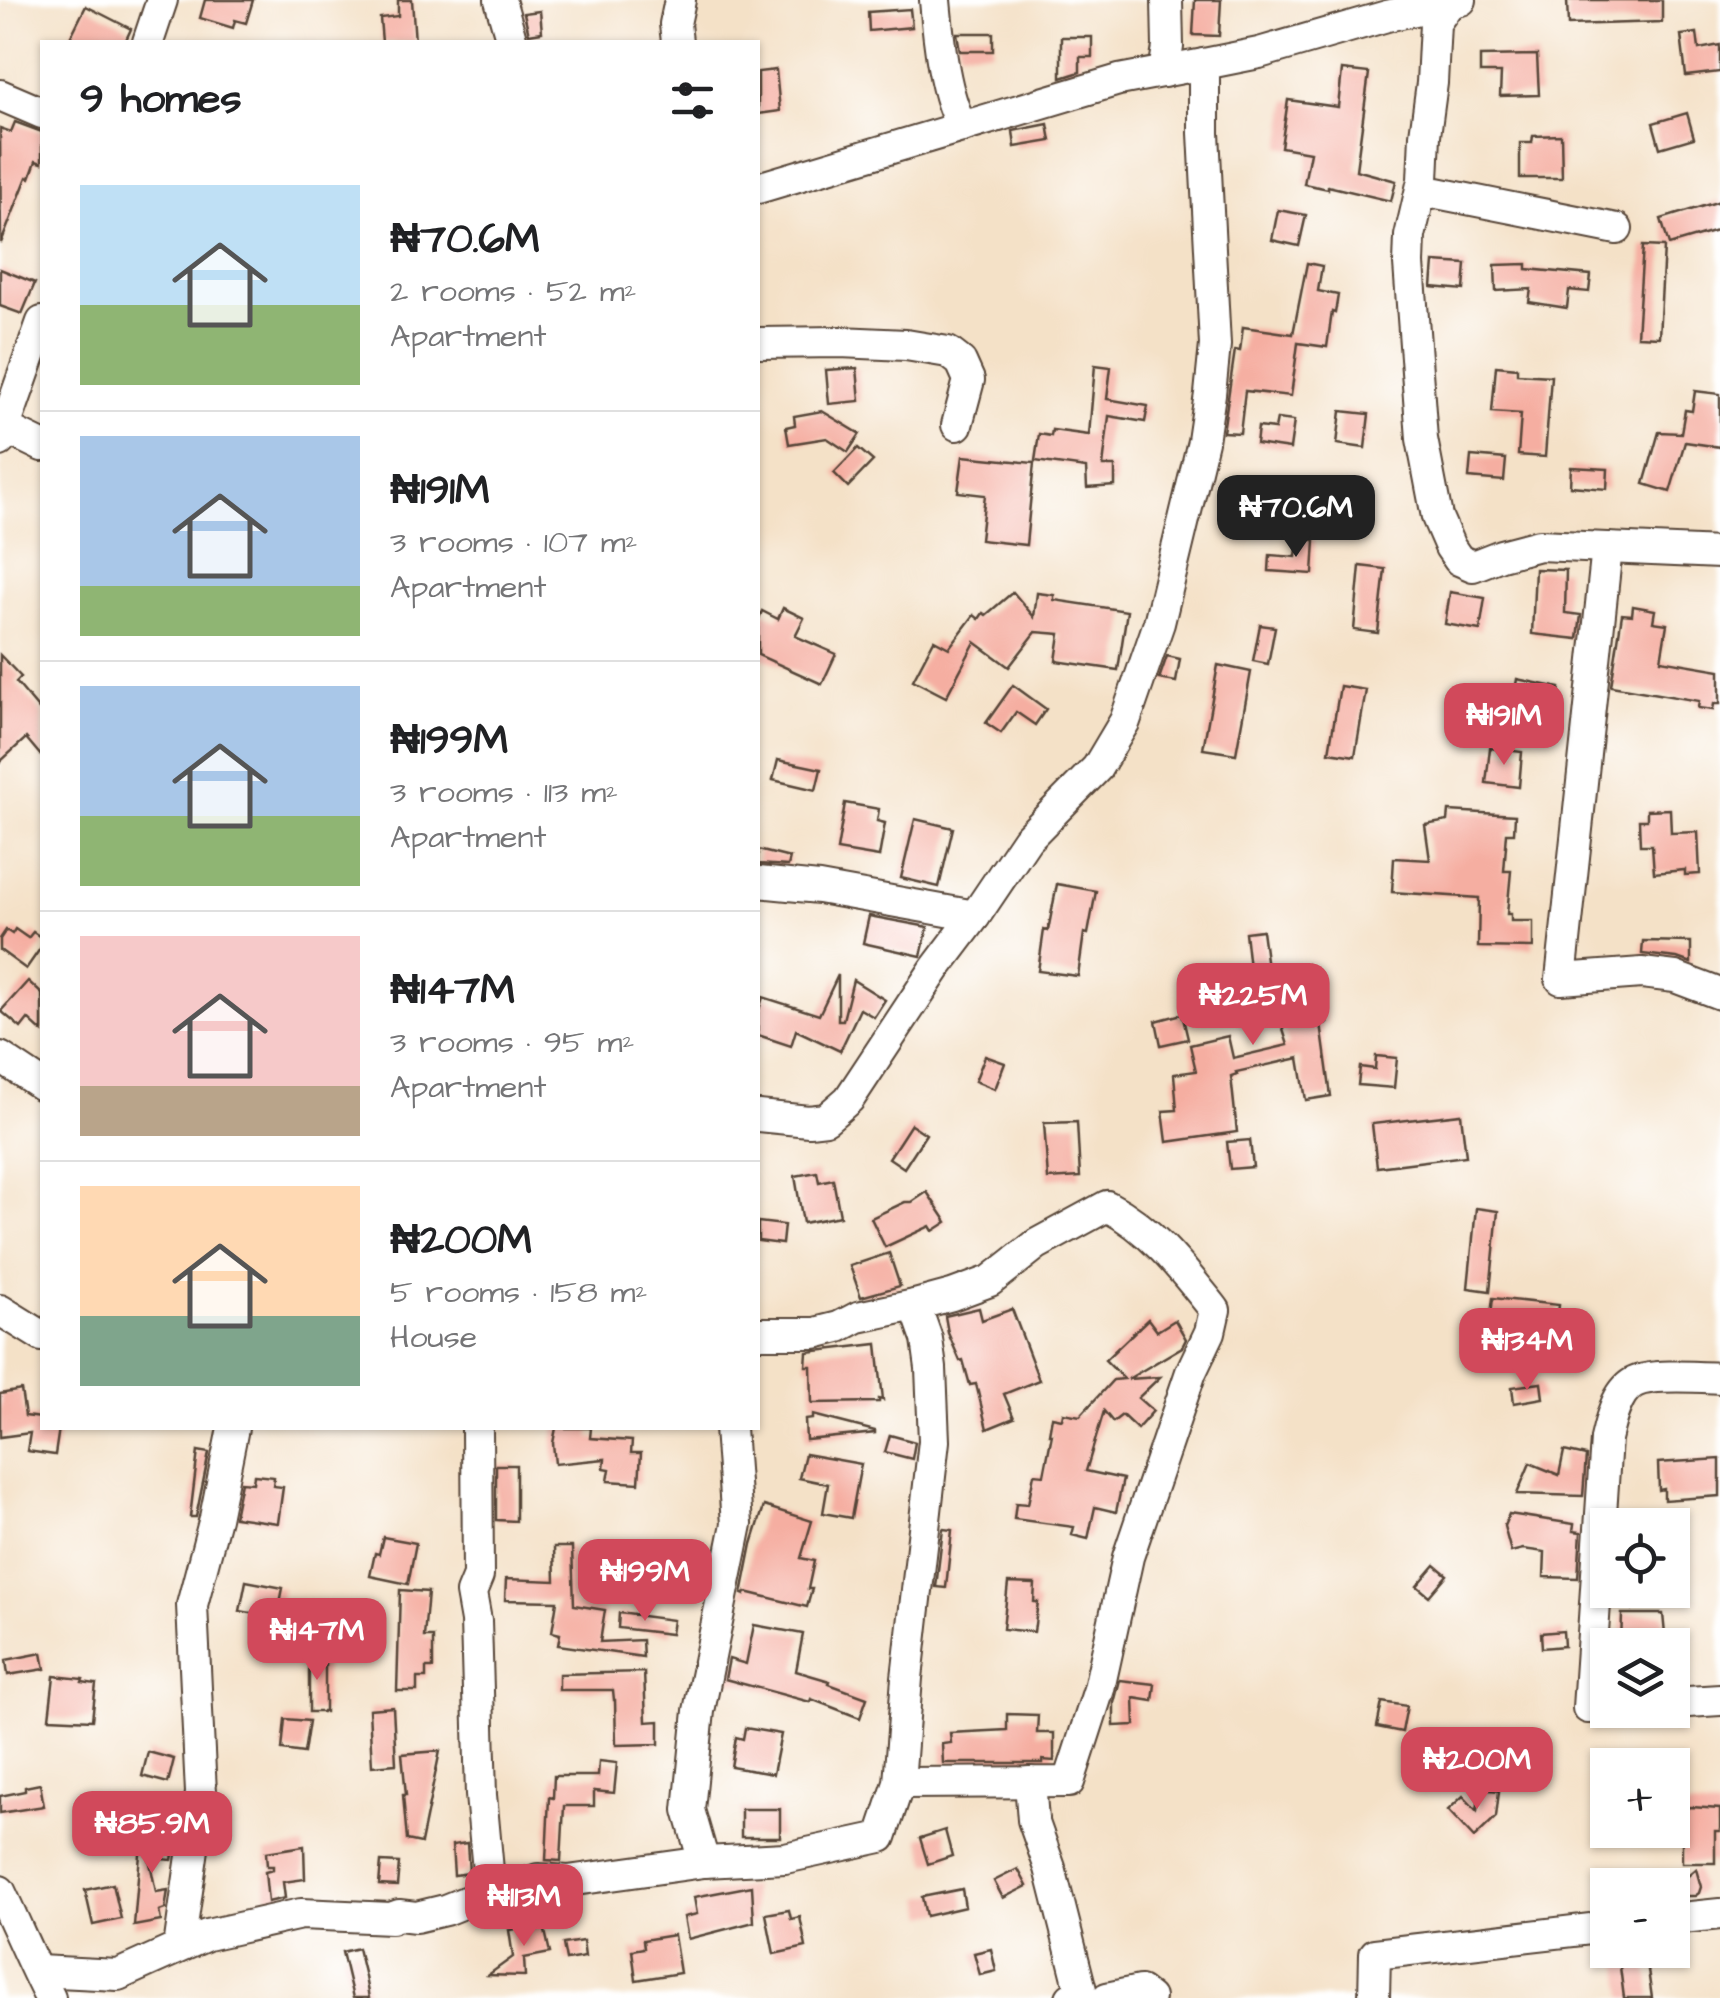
<!DOCTYPE html>
<html lang="en">
<head>
<meta charset="utf-8">
<style>
  :root { --surface:#fff; --page:#f6f6f6; --text:#202124; --muted:#757577; --line:#e0e0e0; --accent:#d1495b }
  body { margin:0; font-family:"Architects Daughter",sans-serif; background:var(--page); color:var(--text); height:100vh; display:flex; flex-direction:column; font-size:38px; white-space:nowrap }
  * { box-sizing:border-box; margin:0 }
  p { font-size:32px; color:var(--muted) }
  .icon { flex:none; width:55px; height:55px; fill:none; stroke:currentColor; stroke-width:2; stroke-linecap:round; stroke-linejoin:round }
  .map { position:relative; flex:1; overflow:hidden }
  .details { position:absolute; left:40px; top:40px; width:720px; height:1390px; display:flex; flex-direction:column; background:var(--surface); border-radius:0px; box-shadow:0 2px 8px #0004 }
  .details>* { flex:none }
  .tools { position:absolute; left:1590px; top:1508px; display:grid; gap:20px }
  .tools a { display:grid; place-items:center; width:100px; height:100px; border-radius:0px; background:var(--surface); box-shadow:0 2px 8px #0004; font-size:50px }
  .price { position:absolute; translate:-50% -85px; padding:0 22px; border-radius:20px; background:var(--accent); color:#fff; font-size:32px; line-height:65px; filter:drop-shadow(0 2px 5px #0008) }
  .price::after { content:''; position:absolute; left:50%; top:60px; width:30px; height:22px; margin-left:-15px; background:inherit; clip-path:polygon(0 0,100% 0,50% 100%) }
  .price.current { background:#222; color:#fff }
  ul { padding:0; list-style:none }
  li { display:flex; align-items:center; gap:30px; height:250px; padding:0 40px }
  li+li { border-top:2px solid var(--line) }
  li span { display:grid; place-items:center; flex:none; width:280px; height:200px; border-radius:0px; color:#555 }
  li>.icon { margin-inline-start:auto }
  span .icon { width:120px; height:120px; fill:#fffc; stroke-width:1 }
  li b { font-size:42px }
  h2 { display:flex; justify-content:space-between; align-items:center; height:120px; padding:0 40px; font-size:42px }
  .map>svg:first-child { display:block }
</style>
</head>
<body>
<div class="map">
<svg width="1720" height="1998" viewBox="0 0 1720 1998">
  <rect width="100%" height="100%" fill="#fff"/>
  <filter id="ink" filterUnits="userSpaceOnUse"><feTurbulence type="fractalNoise" baseFrequency=".01" numOctaves="2"/><feDisplacementMap in="SourceGraphic" scale="20" xChannelSelector="R" yChannelSelector="G"/><feConvolveMatrix kernelMatrix="1 2 1 2 8 2 1 2 1" color-interpolation-filters="sRGB"/></filter>
  <filter id="wash" filterUnits="userSpaceOnUse"><feTurbulence type="fractalNoise" baseFrequency=".0048" numOctaves="4" result="noise"/><feDisplacementMap in="SourceGraphic" scale="40" xChannelSelector="R" yChannelSelector="G"/><feGaussianBlur stdDeviation="2.25" result="paint"/><feColorMatrix in="noise" values="0 0 0 0 0 0 0 0 0 0 0 0 0 0 0 0 0 1.4 0 .05"/><feComposite in="paint" operator="in"/></filter>
  <g filter="url(#wash)">
    <rect width="100%" height="100%" fill="#f4e1c7"/>
    <g id="blocks">
      <g fill="#f5aea1">
        <polygon points="205,0 253,0 246,23 235,20 233,28 200,18"/>
        <polygon points="398,0 412,0 415,42 382,42 380,18 398,16"/>
        <polygon points="1195,0 1221,0 1219,36 1193,35"/>
        <polygon points="1567,0 1662,0 1662,22 1568,25"/>
        <polygon points="86,6 131,29 125,42 68,42"/>
        <polygon points="910,9 912,27 869,31 868,12"/>
        <polygon points="540,11 542,32 529,34 524,13"/>
        <polygon points="957,33 993,33 993,51 960,51"/>
        <polygon points="1697,33 1699,49 1720,45 1720,72 1686,76 1681,35"/>
        <polygon points="1061,37 1092,37 1092,57 1080,57 1080,72 1061,78"/>
        <polygon points="1537,55 1539,95 1500,96 1501,73 1480,73 1480,56"/>
        <polygon points="776,70 780,111 758,114 758,72"/>
        <polygon points="1342,70 1369,73 1356,170 1396,181 1391,201 1328,186 1328,189 1304,184 1310,152 1281,147 1288,100 1338,107"/>
        <polygon points="1687,113 1694,138 1660,148 1653,123"/>
        <polygon points="15,122 42,132 42,163 36,161 30,178 27,177 1,243 0,128 11,132"/>
        <polygon points="1048,124 1051,141 1015,147 1013,131"/>
        <polygon points="1561,135 1562,178 1520,178 1520,143 1532,143 1533,136"/>
        <polygon points="1720,201 1720,230 1669,245 1661,219"/>
        <polygon points="1278,210 1306,215 1299,246 1272,240"/>
        <polygon points="1643,246 1664,247 1659,337 1637,336"/>
        <polygon points="1434,262 1466,264 1464,290 1432,287"/>
        <polygon points="1307,263 1322,266 1318,291 1338,295 1335,313 1332,312 1327,347 1298,343 1291,396 1245,391 1240,433 1223,432 1235,350 1240,351 1243,327 1293,334"/>
        <polygon points="1527,264 1527,269 1591,275 1589,292 1569,290 1567,308 1529,302 1531,289 1496,291 1495,265"/>
        <polygon points="0,269 35,283 22,314 0,306"/>
        <polygon points="1095,365 1111,367 1107,399 1148,406 1145,422 1109,416 1103,466 1115,466 1115,486 1087,488 1086,468 1035,461 1039,434 1051,436 1052,430 1089,435"/>
        <polygon points="1496,366 1517,368 1517,374 1551,376 1545,457 1518,455 1521,414 1492,412"/>
        <polygon points="857,368 860,401 829,404 826,370"/>
        <polygon points="1695,391 1720,394 1720,447 1685,442 1670,492 1644,484 1659,432 1681,433 1685,410 1692,411"/>
        <polygon points="822,411 860,434 848,452 827,438 789,444 786,427 795,425 794,416"/>
        <polygon points="1341,411 1369,414 1365,448 1337,444"/>
        <polygon points="1277,419 1294,421 1290,449 1256,444 1258,427 1275,429"/>
        <polygon points="858,448 873,461 848,487 834,473"/>
        <polygon points="963,456 1034,463 1026,545 980,540 985,495 958,492"/>
        <polygon points="1471,456 1506,459 1504,481 1469,478"/>
        <polygon points="1571,467 1608,469 1607,489 1570,486"/>
        <polygon points="1333,491 1364,498 1356,528 1326,521"/>
        <polygon points="1298,539 1315,540 1313,574 1269,571 1270,555 1296,557"/>
        <polygon points="1360,566 1385,569 1378,633 1354,630"/>
        <polygon points="1535,569 1566,570 1565,613 1581,615 1578,639 1532,634"/>
        <polygon points="1013,592 1034,617 1037,593 1054,595 1054,600 1127,611 1118,670 1056,661 1060,634 1036,632 1009,667 975,642 946,697 913,680 934,640 949,648 974,615 979,619 983,613 986,615"/>
        <polygon points="1450,592 1485,598 1480,630 1445,624"/>
        <polygon points="1633,606 1655,610 1653,622 1667,624 1661,660 1720,670 1720,704 1714,704 1713,710 1698,708 1699,701 1611,686 1622,614 1632,615"/>
        <polygon points="783,608 804,618 795,636 836,654 822,684 758,655 758,621 762,611 778,619"/>
        <polygon points="1260,625 1275,627 1268,664 1253,661"/>
        <polygon points="0,655 21,677 16,682 42,713 42,757 26,738 0,762"/>
        <polygon points="1167,656 1180,659 1176,682 1159,679"/>
        <polygon points="1218,665 1251,672 1236,754 1203,749"/>
        <polygon points="1517,679 1560,688 1556,705 1514,696"/>
        <polygon points="1013,685 1046,709 1035,725 1016,712 1001,733 986,723"/>
        <polygon points="1340,686 1366,690 1355,756 1329,752"/>
        <polygon points="1490,748 1522,752 1519,787 1486,783"/>
        <polygon points="778,760 821,769 816,790 773,780"/>
        <polygon points="845,803 879,809 877,821 885,823 879,857 837,850"/>
        <polygon points="1670,809 1671,833 1698,832 1700,874 1685,875 1685,870 1654,873 1652,845 1640,845 1639,820 1647,820 1647,810"/>
        <polygon points="1449,811 1515,815 1514,833 1507,833 1504,871 1511,871 1507,914 1511,914 1511,921 1533,921 1533,948 1478,947 1479,898 1392,892 1394,858 1430,860 1425,825 1448,821"/>
        <polygon points="915,819 953,828 939,887 901,878"/>
        <polygon points="758,850 790,858 788,866 758,864"/>
        <polygon points="1057,884 1096,891 1088,934 1084,933 1078,976 1038,971 1044,930 1048,931"/>
        <polygon points="869,916 928,927 921,956 863,943"/>
        <polygon points="15,929 28,938 33,932 42,938 42,946 26,969 0,950 0,939 6,930 12,934"/>
        <polygon points="1262,930 1268,975 1307,964 1310,974 1316,973 1327,1023 1321,1024 1331,1096 1306,1100 1299,1058 1236,1072 1237,1074 1231,1076 1237,1132 1167,1142 1163,1111 1177,1110 1174,1074 1196,1071 1190,1045 1228,1036 1233,1058 1288,1045 1279,1017 1238,1024 1231,989 1251,986 1245,932"/>
        <polygon points="1643,941 1691,942 1691,963 1677,958 1642,954"/>
        <polygon points="838,975 838,1020 843,1020 853,980 885,1000 874,1017 860,1009 840,1051 796,1030 791,1046 758,1035 758,1013 763,997 819,1015"/>
        <polygon points="28,981 42,994 42,1032 28,1019 21,1028 1,1011"/>
        <polygon points="1182,1014 1188,1039 1161,1045 1156,1021"/>
        <polygon points="985,1056 1005,1063 995,1089 975,1081"/>
        <polygon points="1376,1056 1397,1058 1394,1088 1358,1085 1360,1067 1375,1069"/>
        <polygon points="1461,1114 1466,1156 1377,1167 1372,1124"/>
        <polygon points="1077,1122 1080,1177 1048,1179 1044,1123"/>
        <polygon points="911,1124 926,1134 904,1168 889,1158"/>
        <polygon points="1250,1140 1253,1167 1230,1169 1227,1142"/>
        <polygon points="817,1172 819,1182 833,1179 840,1216 803,1223 795,1176"/>
        <polygon points="927,1192 947,1222 933,1231 930,1226 885,1247 871,1218 905,1202 912,1202"/>
        <polygon points="1476,1208 1498,1211 1490,1291 1468,1288"/>
        <polygon points="758,1222 784,1225 782,1244 758,1241"/>
        <polygon points="889,1253 900,1286 861,1297 850,1266"/>
        <polygon points="1493,1298 1559,1305 1556,1330 1490,1323"/>
        <polygon points="979,1308 982,1320 1012,1309 1039,1380 1004,1394 1014,1418 987,1429 976,1384 970,1385 963,1360 960,1361 948,1333 945,1316"/>
        <polygon points="1148,1319 1157,1331 1175,1320 1186,1339 1182,1347 1128,1379 1160,1377 1138,1398 1153,1411 1137,1429 1122,1415 1113,1422 1104,1411 1086,1471 1123,1479 1116,1512 1095,1507 1088,1539 1072,1535 1074,1527 1014,1519 1016,1503 1028,1504 1034,1474 1044,1475 1052,1434 1049,1434 1052,1417 1062,1419 1063,1413 1080,1416 1113,1380 1124,1379 1105,1360"/>
        <polygon points="877,1344 883,1400 879,1399 879,1402 812,1403 811,1366 806,1366 807,1352"/>
        <polygon points="1541,1383 1543,1398 1514,1403 1512,1387"/>
        <polygon points="21,1390 25,1416 42,1418 42,1428 63,1428 59,1428 55,1455 27,1451 30,1433 0,1437 0,1394"/>
        <polygon points="813,1415 875,1431 875,1433 806,1440 805,1420 813,1419"/>
        <polygon points="556,1428 591,1428 590,1438 632,1441 631,1453 641,1453 639,1483 608,1481 610,1469 604,1468 605,1459 555,1464 553,1443"/>
        <polygon points="890,1435 915,1442 912,1459 885,1452"/>
        <polygon points="198,1451 209,1453 196,1517 190,1517"/>
        <polygon points="1564,1451 1586,1456 1583,1496 1517,1494 1530,1463 1559,1475"/>
        <polygon points="805,1454 861,1464 851,1518 823,1513 828,1484 799,1478"/>
        <polygon points="1720,1459 1720,1496 1664,1500 1664,1489 1659,1490 1658,1463"/>
        <polygon points="496,1465 516,1465 516,1521 496,1520"/>
        <polygon points="254,1475 274,1477 273,1486 283,1487 278,1523 234,1517 241,1482 253,1483"/>
        <polygon points="764,1506 812,1521 801,1558 814,1561 808,1589 812,1589 807,1607 746,1592 745,1595 742,1594 752,1544"/>
        <polygon points="1509,1514 1574,1524 1573,1531 1581,1532 1578,1578 1544,1577 1545,1552 1523,1549 1511,1552 1504,1526"/>
        <polygon points="943,1529 952,1530 946,1588 936,1587"/>
        <polygon points="383,1537 416,1543 408,1584 370,1576 375,1553 379,1554"/>
        <polygon points="633,1546 674,1551 673,1567 649,1564 646,1587 627,1584"/>
        <polygon points="554,1547 572,1547 574,1605 605,1610 600,1642 642,1640 643,1657 558,1645 560,1634 552,1632 557,1601 505,1600 506,1579 555,1581"/>
        <polygon points="1435,1565 1447,1575 1429,1596 1417,1586"/>
        <polygon points="246,1581 283,1588 277,1618 240,1611"/>
        <polygon points="1008,1583 1035,1584 1034,1602 1038,1602 1034,1632 1003,1629"/>
        <polygon points="400,1590 428,1592 424,1637 433,1637 433,1668 426,1668 426,1678 417,1678 417,1691 397,1691"/>
        <polygon points="619,1613 673,1620 671,1634 618,1628"/>
        <polygon points="1622,1614 1663,1614 1666,1645 1621,1645"/>
        <polygon points="754,1625 803,1634 796,1671 830,1681 829,1684 867,1698 860,1718 811,1699 810,1702 725,1679 729,1659 746,1664"/>
        <polygon points="1563,1631 1564,1646 1542,1648 1541,1633"/>
        <polygon points="42,1653 45,1669 8,1675 6,1660"/>
        <rect x="309" y="1654" width="16" height="58"/>
        <polygon points="644,1672 646,1722 659,1721 659,1744 616,1745 615,1700 614,1700 613,1690 559,1690 559,1674"/>
        <polygon points="54,1676 83,1679 82,1682 96,1684 92,1720 49,1718"/>
        <polygon points="1120,1680 1155,1684 1153,1701 1134,1698 1135,1725 1114,1726 1114,1703"/>
        <polygon points="1382,1702 1407,1706 1402,1732 1377,1727"/>
        <polygon points="393,1707 396,1764 372,1766 369,1709"/>
        <polygon points="1007,1714 1038,1715 1037,1733 1054,1733 1054,1761 1043,1760 1043,1763 943,1763 942,1744 951,1743 950,1733 1007,1730"/>
        <polygon points="285,1719 309,1721 304,1753 282,1750"/>
        <polygon points="745,1728 781,1734 773,1774 731,1767 736,1737 743,1739"/>
        <polygon points="440,1751 421,1843 407,1840 403,1795 406,1795 402,1754"/>
        <polygon points="148,1752 174,1759 168,1783 142,1776"/>
        <polygon points="599,1761 617,1763 614,1793 594,1791 594,1806 564,1806 561,1861 546,1860 549,1797 553,1798 554,1776 598,1776"/>
        <polygon points="40,1784 44,1806 0,1813 0,1796 25,1791 25,1787"/>
        <polygon points="1480,1789 1499,1791 1496,1817 1474,1838 1448,1810 1463,1796 1477,1811"/>
        <polygon points="1691,1807 1720,1809 1720,1831 1715,1831 1715,1863 1682,1863 1682,1826 1672,1828 1672,1811"/>
        <rect x="741" y="1809" width="39" height="28"/>
        <polygon points="142,1830 175,1832 175,1842 172,1860 149,1858 156,1892 168,1890 165,1909 159,1911 161,1921 134,1926"/>
        <polygon points="945,1830 952,1856 928,1864 920,1838"/>
        <polygon points="467,1843 469,1873 454,1875 452,1845"/>
        <polygon points="304,1846 305,1879 283,1882 285,1898 268,1902 265,1872 273,1870 273,1866 267,1866 266,1852"/>
        <polygon points="381,1862 399,1863 397,1886 379,1885"/>
        <polygon points="1018,1869 1027,1886 1003,1898 994,1881"/>
        <polygon points="1696,1869 1701,1887 1699,1893 1695,1896 1684,1896 1681,1892 1681,1882"/>
        <polygon points="113,1884 121,1919 93,1925 85,1890"/>
        <polygon points="752,1886 754,1922 688,1939 684,1917 697,1914 694,1897"/>
        <polygon points="962,1889 965,1907 926,1916 922,1897"/>
        <polygon points="789,1910 791,1919 800,1917 806,1947 774,1954 766,1914"/>
        <polygon points="543,1922 550,1953 524,1958 525,1976 488,1975 513,1957 509,1930 527,1928 527,1925"/>
        <polygon points="674,1935 680,1973 636,1980 632,1950 644,1948 643,1940"/>
        <polygon points="583,1941 585,1957 566,1960 563,1944"/>
        <polygon points="358,1948 365,1977 369,1998 353,1998 342,1952"/>
        <polygon points="991,1949 996,1971 980,1975 974,1953"/>
        <polygon points="1646,1956 1652,1998 1624,1998 1619,1959"/>
      </g>
    </g>
  </g>
  <g filter="url(#ink)">
    <use href="#blocks" fill-opacity="0" stroke="#574537" stroke-width="2.5"/>
    <g fill="none" stroke-linecap="round" stroke-linejoin="round">
      <defs>
        <g id="minor">
          <polyline points="500,0 512,42"/>
          <path d="M935,0c3,35 9,98 28,127"/>
          <polyline points="1450,2 1435,23 1432,83 1425,135 1423,180 1410,236 1409,264 1422,439 1437,517 1450,547 1459,560 1473,566 1501,555 1539,545 1720,553"/>
          <polyline points="148,42 162,0"/>
          <polyline points="677,42 675,24 680,0"/>
          <polyline points="1164,72 1168,47 1167,0"/>
          <polyline points="0,95 42,113"/>
          <polyline points="758,188 1119,80 1204,64"/>
          <polyline points="1421,196 1437,193 1617,229"/>
          <polyline points="758,343 840,342 906,345 948,352 961,362 969,380 957,425"/>
          <polyline points="5,428 42,446"/>
          <polyline points="0,441 42,322"/>
          <polyline points="1607,548 1561,979 1642,973 1675,977 1720,994"/>
          <polyline points="758,882 819,888 975,916"/>
          <polyline points="0,1057 42,1085"/>
          <polyline points="758,1116 809,1121 826,1119 849,1099 935,969 975,916 1027,839 1097,768 1125,721 1159,623 1203,441 1210,394 1215,345 1204,133 1204,64 1259,53 1387,16 1461,0"/>
          <polyline points="0,1310 42,1336"/>
          <polyline points="477,1428 478,1576 471,1593 476,1621 481,1795 490,1892"/>
          <polyline points="1672,1703 1720,1700"/>
          <path d="M1608,1707l-20,1 18,-269c4,-17 10,-46 27,-56 17,-10 66,-6 87,-5"/>
          <polyline points="1030,1782 1033,1820 1050,1868 1082,1994 1071,1998"/>
          <path d="M899,1783l170,-1 30,-93 29,-132 63,-185 19,-40 5,-22c-32,-40 -62,-80 -108,-104l-70,38 -47,37 -38,14 -37,10"/>
          <polyline points="704,1862 785,1858 881,1837 899,1783 907,1678 934,1441 931,1368 927,1339 915,1305 858,1317 839,1327 815,1333 758,1333"/>
          <path d="M0,1891c17,36 32,72 50,107"/>
          <polyline points="1672,1919 1720,1914"/>
          <polyline points="179,1947 201,1793 192,1605 215,1518 233,1428"/>
          <polyline points="38,1971 118,1975 207,1935 301,1914 391,1918 399,1915 416,1917 445,1910 490,1892 508,1890 538,1879 568,1881 704,1862 689,1810 699,1711 737,1524 730,1428"/>
          <polyline points="1107,1998 1140,1991 1149,1998"/>
          <polyline points="1374,1998 1375,1954 1608,1927"/>
        </g>
      </defs>
      <use href="#minor" stroke="#574537" stroke-width="34"/>
      <use href="#minor" stroke="#fff" stroke-width="30"/>
    </g>
  </g>
</svg>
<div class="tools">
<a><svg class="icon" aria-label="locate" viewBox="0 0 24 24"><circle cx="12" cy="12" r="6"/><path d="M12 2v4M12 18v4M2 12h4M18 12h4"/></svg></a>
<a><svg class="icon" aria-label="layers" viewBox="0 0 24 24"><path d="M12 4l9 5-9 5-9-5zM3 14l9 5 9-5"/></svg></a>
<a>+</a>
<a>−</a>
</div>
<b class="price current" style="left:1296px;top:560px">₦70.6M</b>
<b class="price" style="left:1504px;top:768px">₦191M</b>
<b class="price" style="left:1253px;top:1048px">₦225M</b>
<b class="price" style="left:1527px;top:1393px">₦134M</b>
<b class="price" style="left:645px;top:1624px">₦199M</b>
<b class="price" style="left:317px;top:1683px">₦147M</b>
<b class="price" style="left:1477px;top:1812px">₦200M</b>
<b class="price" style="left:152px;top:1876px">₦85.9M</b>
<b class="price" style="left:524px;top:1949px">₦113M</b>
<section class="details">
<h2>9 homes<svg class="icon" aria-label="filters" viewBox="0 0 24 24"><path d="M4 7h16M4 17h16"/><circle cx="9" cy="7" r="2"/><circle cx="15" cy="17" r="2"/></svg></h2>
<ul>
<li><span style="background:linear-gradient(#bfe0f5 60%,#8fb573 0)"><svg class="icon" aria-label="home" viewBox="0 0 24 24"><path d="M3 11l9-7 9 7M6 9v11h12V9"/></svg></span><div><b>₦70.6M</b><p>2 rooms · 52 m²</p><p>Apartment</p></div></li>
<li><span style="background:linear-gradient(#a9c7e8 75%,#8fb573 0)"><svg class="icon" aria-label="home" viewBox="0 0 24 24"><path d="M3 11l9-7 9 7M6 9v11h12V9"/></svg></span><div><b>₦191M</b><p>3 rooms · 107 m²</p><p>Apartment</p></div></li>
<li><span style="background:linear-gradient(#a9c7e8 65%,#8fb573 0)"><svg class="icon" aria-label="home" viewBox="0 0 24 24"><path d="M3 11l9-7 9 7M6 9v11h12V9"/></svg></span><div><b>₦199M</b><p>3 rooms · 113 m²</p><p>Apartment</p></div></li>
<li><span style="background:linear-gradient(#f6c9c9 75%,#b9a48a 0)"><svg class="icon" aria-label="home" viewBox="0 0 24 24"><path d="M3 11l9-7 9 7M6 9v11h12V9"/></svg></span><div><b>₦147M</b><p>3 rooms · 95 m²</p><p>Apartment</p></div></li>
<li><span style="background:linear-gradient(#ffd9b3 65%,#7fa58c 0)"><svg class="icon" aria-label="home" viewBox="0 0 24 24"><path d="M3 11l9-7 9 7M6 9v11h12V9"/></svg></span><div><b>₦200M</b><p>5 rooms · 158 m²</p><p>House</p></div></li>
</ul>
</section>
</div>
</body>
</html>
